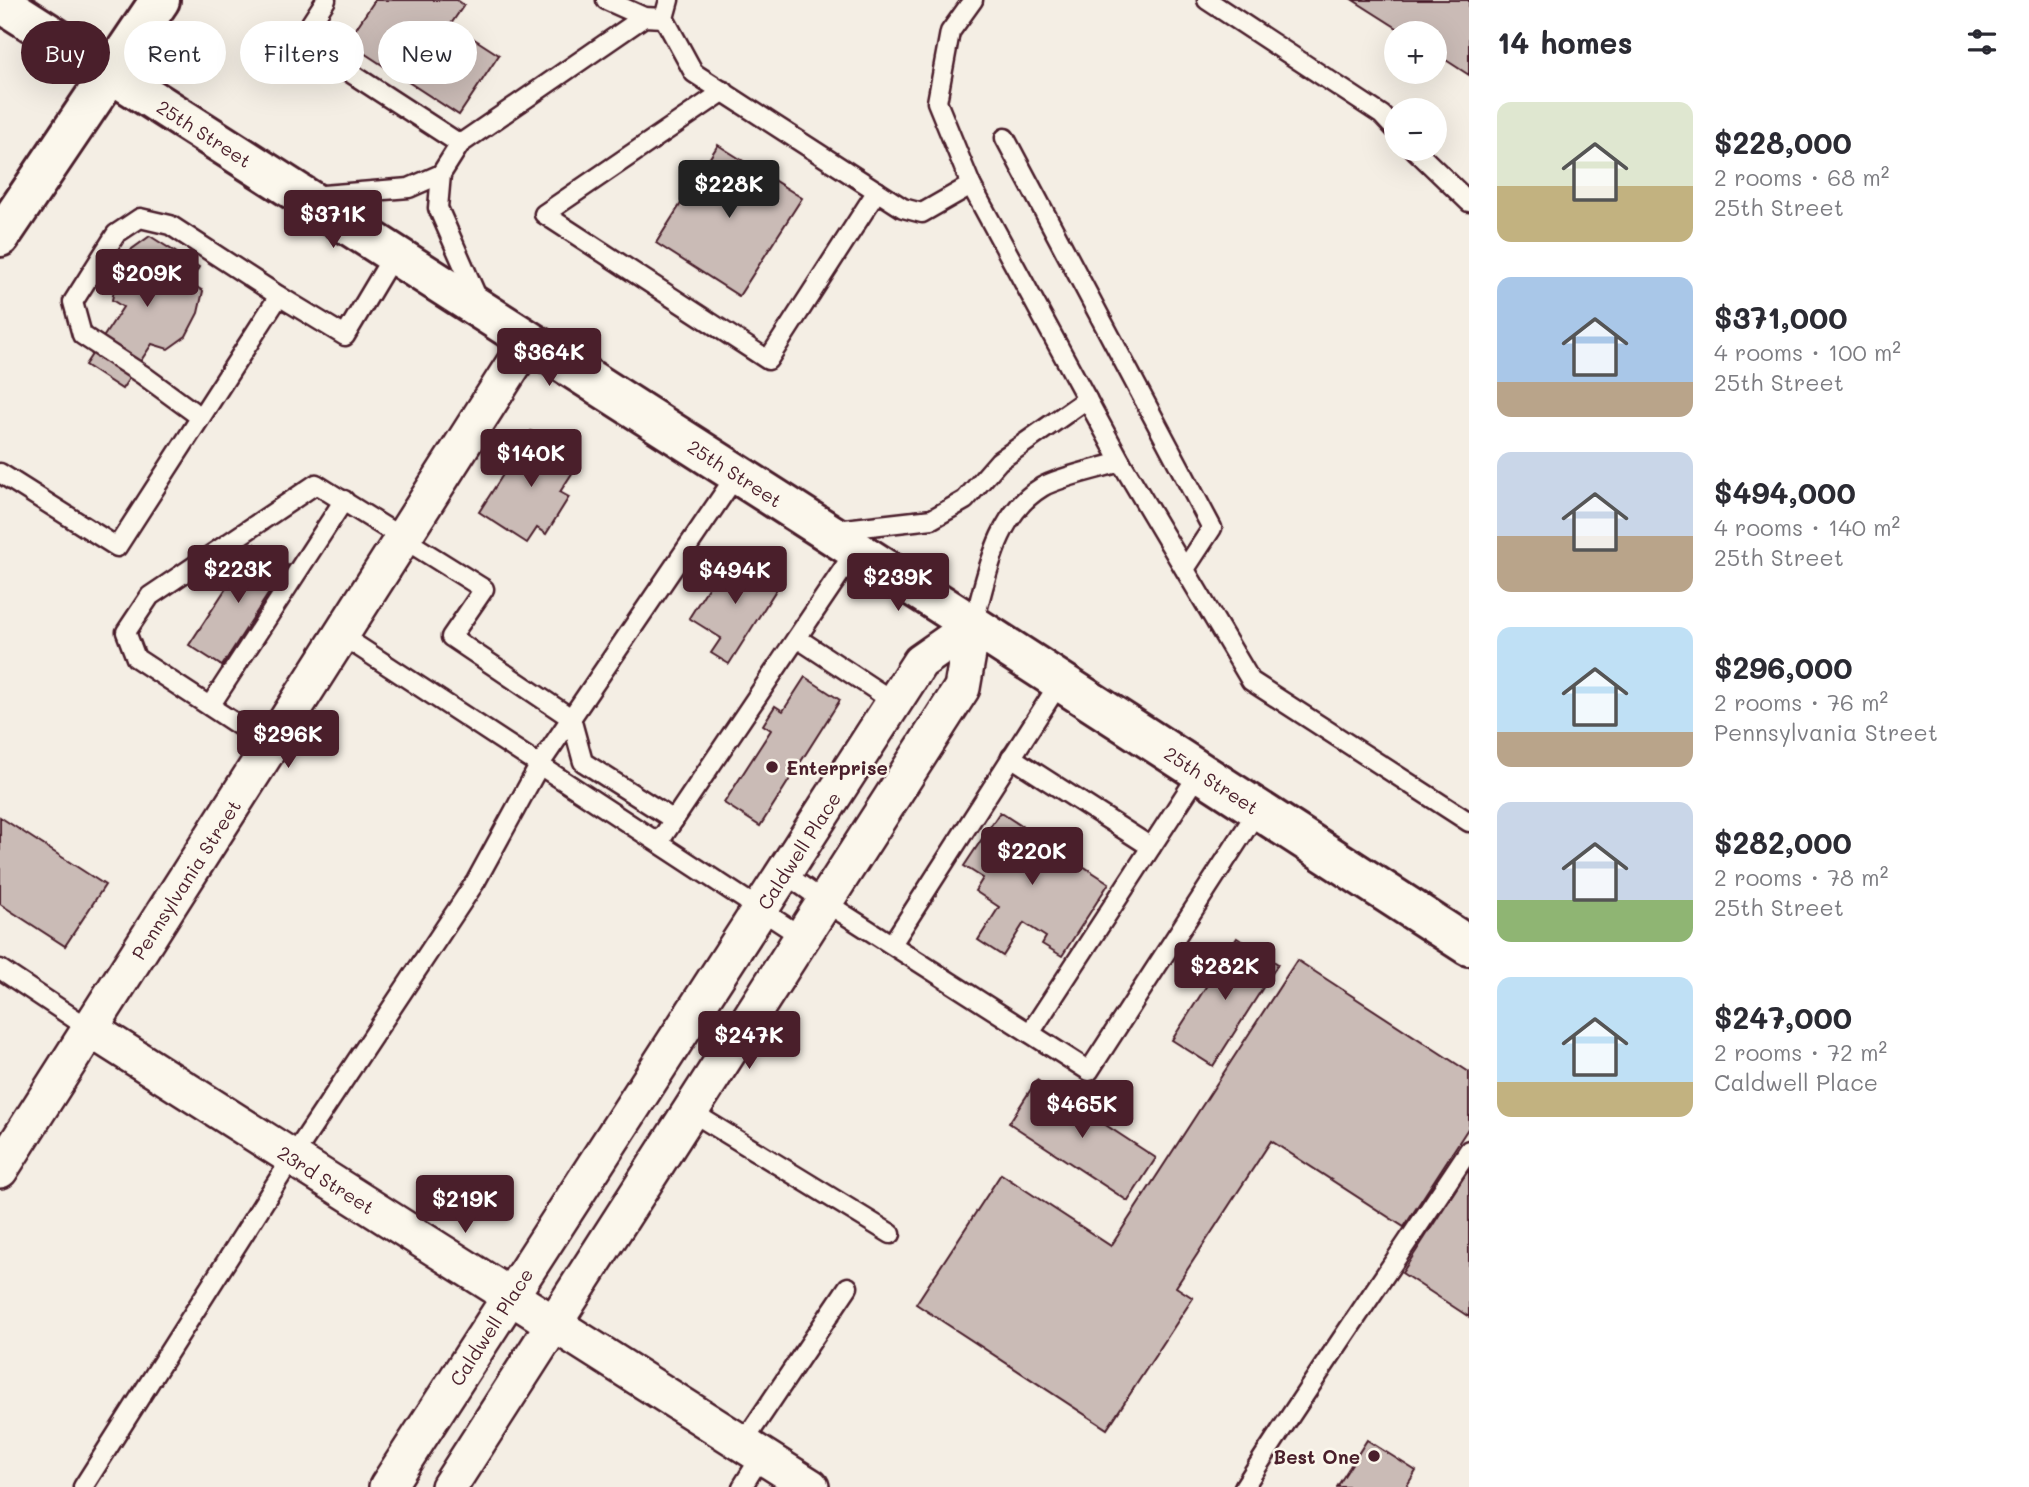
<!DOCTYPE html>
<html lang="en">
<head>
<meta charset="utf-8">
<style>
  :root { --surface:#fff; --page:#f7f7f7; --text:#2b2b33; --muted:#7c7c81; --accent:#4a1f2b }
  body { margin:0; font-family:Mali,sans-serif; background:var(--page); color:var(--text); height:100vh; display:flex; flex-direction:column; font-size:26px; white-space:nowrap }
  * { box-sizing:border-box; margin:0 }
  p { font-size:23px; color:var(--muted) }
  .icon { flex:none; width:38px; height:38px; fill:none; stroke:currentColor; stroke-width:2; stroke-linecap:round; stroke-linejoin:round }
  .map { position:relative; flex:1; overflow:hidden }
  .drawer { display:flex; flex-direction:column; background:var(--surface); width:560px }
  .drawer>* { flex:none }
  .guide { position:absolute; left:21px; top:21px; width:665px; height:63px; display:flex; gap:14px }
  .fabs { position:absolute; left:1384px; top:21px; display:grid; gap:14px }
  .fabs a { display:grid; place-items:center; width:63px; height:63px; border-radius:50%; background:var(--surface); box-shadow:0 7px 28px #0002; font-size:35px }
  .price { position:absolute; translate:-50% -60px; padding:0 16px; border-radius:7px; background:var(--accent); color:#fff; font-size:23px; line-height:46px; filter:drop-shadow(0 2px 4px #0008) }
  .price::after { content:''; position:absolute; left:50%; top:42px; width:21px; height:16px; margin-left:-10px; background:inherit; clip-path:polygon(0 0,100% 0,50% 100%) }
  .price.on { background:#222; color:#fff }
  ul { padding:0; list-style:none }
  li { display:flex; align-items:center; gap:21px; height:175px; padding:0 28px }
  li span { display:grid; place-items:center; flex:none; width:196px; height:140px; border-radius:14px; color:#555 }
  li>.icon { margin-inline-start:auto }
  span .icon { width:84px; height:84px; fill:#fffc; stroke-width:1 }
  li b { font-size:30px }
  h2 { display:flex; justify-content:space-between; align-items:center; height:84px; padding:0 28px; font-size:30px }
  .chip { padding:0 24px; border-radius:32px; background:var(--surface); box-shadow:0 7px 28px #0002; font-size:24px; line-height:63px }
  .chip.on { background:var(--accent); color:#fff }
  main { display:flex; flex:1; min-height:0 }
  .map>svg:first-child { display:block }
</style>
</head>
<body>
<main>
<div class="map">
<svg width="1469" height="1487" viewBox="0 0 1469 1487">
  <rect width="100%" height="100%" fill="#f4eee4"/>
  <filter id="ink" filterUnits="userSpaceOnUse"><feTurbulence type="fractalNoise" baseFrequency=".0143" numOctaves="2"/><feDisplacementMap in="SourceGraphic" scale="14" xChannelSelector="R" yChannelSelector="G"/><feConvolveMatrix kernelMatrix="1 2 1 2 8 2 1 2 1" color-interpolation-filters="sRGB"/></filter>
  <g filter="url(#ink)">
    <g fill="#cabbb6" stroke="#4a1f2b" stroke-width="2">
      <polygon points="375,0 457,0 464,5 451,24 499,55 459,115 347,42"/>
      <polygon points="1353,0 1469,0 1469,75 1435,53 1435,33 1405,33"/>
      <polygon points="718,145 802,198 739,296 656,243"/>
      <polygon points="150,236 199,267 190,283 203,291 198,313 186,336 168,349 152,344 122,389 85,365 123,307 112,300 117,275 132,249"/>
      <polygon points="531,431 580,461 560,492 569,497 546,534 537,528 527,543 479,512"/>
      <polygon points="255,544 287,565 222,666 189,645"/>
      <polygon points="737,555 781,582 729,664 711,653 721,638 689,618 713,580 719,583"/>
      <polygon points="805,677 840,700 760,826 724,803 771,730 763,725 775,706 783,711"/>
      <polygon points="1000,812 1109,883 1062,956 1042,944 1046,937 1024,923 1003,956 978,940 999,907 975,891 983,878 964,866"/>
      <polygon points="0,817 105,885 65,946 0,904"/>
      <polygon points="1237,938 1278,964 1213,1066 1172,1040"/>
      <polygon points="1297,960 1469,1072 1469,1127 1404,1227 1271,1141 1176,1287 1193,1298 1107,1429 916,1304 1001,1174 1111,1246"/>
      <polygon points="1037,1080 1156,1158 1128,1201 1009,1123"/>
      <polygon points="1469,1169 1469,1317 1402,1273"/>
      <polygon points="1367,1440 1416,1471 1406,1487 1337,1487"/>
    </g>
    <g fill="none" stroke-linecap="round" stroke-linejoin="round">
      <defs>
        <g id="service">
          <polyline points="326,0 300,40 460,144"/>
          <polyline points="606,0 644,17"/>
          <polyline points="669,0 664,18 694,73 903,208 922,213 971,185"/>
          <polyline points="973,0 950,32 937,102 971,185 1121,462 1251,681 1469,822"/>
          <polyline points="1207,0 1382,115 1396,130"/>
          <polyline points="724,91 544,214 768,360 877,191"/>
          <polyline points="1005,138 1212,528 1185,569"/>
          <polyline points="1414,149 1469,202"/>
          <polyline points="311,196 409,188 441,174"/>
          <polyline points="478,299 438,208 441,174 460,144 644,17 664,18"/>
          <polyline points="199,416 143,375 82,335 73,302 116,234 140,218 170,225 279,296"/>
          <polyline points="0,473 117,547 279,296 345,336 394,254"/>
          <polyline points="836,530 932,519 965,500 999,461 1087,399"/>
          <path d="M973,625c14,-48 22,-110 69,-138 17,-10 59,-19 79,-25"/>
          <polyline points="341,635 802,937"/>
          <polyline points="797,638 894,702"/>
          <polyline points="210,706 344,500"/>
          <polyline points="270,746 136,658 126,632 150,596 316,484 484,589 451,637 571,718 583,762 674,820"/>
          <polyline points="1011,757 1151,847"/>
          <polyline points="659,842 856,550"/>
          <polyline points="784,873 825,902 1089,1071 1258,810"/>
          <polyline points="892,944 1060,682"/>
          <polyline points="0,969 90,1029"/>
          <polyline points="1030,1033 1200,772"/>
          <polyline points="690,1111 891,1234"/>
          <polyline points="743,1443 848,1287"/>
          <polyline points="83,1487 292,1158 476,881 540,764 737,474"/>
          <polyline points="742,1487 762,1455"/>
          <path d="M1244,1487c73,-114 151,-225 225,-337"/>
        </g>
        <g id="minor">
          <path id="s1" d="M90,1029l721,458"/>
          <path id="s2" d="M0,1170l529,-830"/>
          <path id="s3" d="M387,1487l533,-825 53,-37"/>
          <polyline points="449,1487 962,688 973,625"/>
        </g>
        <g id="secondary">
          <path id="s4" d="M0,2l973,623 496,321"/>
        </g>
        <polyline id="primary" points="0,237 160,0"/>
      </defs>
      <use href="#service" stroke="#4a1f2b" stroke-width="23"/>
      <use href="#minor" stroke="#4a1f2b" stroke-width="40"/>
      <use href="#secondary" stroke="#4a1f2b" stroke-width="44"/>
      <use href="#primary" stroke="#4a1f2b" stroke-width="44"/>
      <use href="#service" stroke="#fbf7ec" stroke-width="18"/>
      <use href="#minor" stroke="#fbf7ec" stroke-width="35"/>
      <use href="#secondary" stroke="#fbf7ec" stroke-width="38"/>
      <use href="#primary" stroke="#fbf7ec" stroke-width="38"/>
    </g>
  </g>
  <g fill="#4a1f2b" stroke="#fbf7ec" stroke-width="2.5">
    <circle cx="772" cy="767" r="7"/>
    <circle cx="1374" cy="1456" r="7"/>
  </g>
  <g text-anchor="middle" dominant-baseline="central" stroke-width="5" stroke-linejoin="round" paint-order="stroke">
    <g font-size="19" fill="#4a1f2b" stroke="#fbf7ec">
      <text stroke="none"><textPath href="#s4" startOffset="243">25th Street</textPath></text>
      <text stroke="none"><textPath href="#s4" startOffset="873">25th Street</textPath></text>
      <text stroke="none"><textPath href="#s4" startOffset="1440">25th Street</textPath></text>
      <text stroke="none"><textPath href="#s3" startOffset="758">Caldwell Place</textPath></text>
      <text stroke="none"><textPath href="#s2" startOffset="345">Pennsylvania Street</textPath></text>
      <text stroke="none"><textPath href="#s1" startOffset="280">23rd Street</textPath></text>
      <text stroke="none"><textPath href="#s3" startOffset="191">Caldwell Place</textPath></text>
    </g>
    <g font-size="19" font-weight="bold" fill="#4a1f2b" stroke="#fbf7ec" text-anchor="start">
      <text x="786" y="767">Enterprise</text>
      <text x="1360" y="1456" text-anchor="end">Best One</text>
    </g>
  </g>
</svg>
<div class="fabs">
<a>+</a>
<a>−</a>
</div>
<b class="price on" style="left:729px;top:220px">$228K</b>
<b class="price" style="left:333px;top:250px">$371K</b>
<b class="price" style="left:147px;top:309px">$209K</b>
<b class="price" style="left:549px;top:388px">$364K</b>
<b class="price" style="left:531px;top:489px">$140K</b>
<b class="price" style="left:238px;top:605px">$223K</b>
<b class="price" style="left:735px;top:606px">$494K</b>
<b class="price" style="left:898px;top:613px">$239K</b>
<b class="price" style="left:288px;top:770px">$296K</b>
<b class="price" style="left:1032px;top:887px">$220K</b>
<b class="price" style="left:1225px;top:1002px">$282K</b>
<b class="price" style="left:749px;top:1071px">$247K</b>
<b class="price" style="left:1082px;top:1140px">$465K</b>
<b class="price" style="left:465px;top:1235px">$219K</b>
<div class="guide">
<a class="chip on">Buy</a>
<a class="chip">Rent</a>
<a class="chip">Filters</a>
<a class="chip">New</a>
</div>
</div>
<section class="drawer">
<h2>14 homes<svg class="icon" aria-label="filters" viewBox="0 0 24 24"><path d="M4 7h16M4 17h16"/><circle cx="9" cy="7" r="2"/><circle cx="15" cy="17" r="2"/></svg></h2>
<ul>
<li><span style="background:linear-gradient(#dfe7d0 60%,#c2b280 0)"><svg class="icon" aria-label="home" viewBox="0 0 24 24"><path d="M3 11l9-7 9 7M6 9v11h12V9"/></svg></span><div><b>$228,000</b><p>2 rooms · 68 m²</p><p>25th Street</p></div></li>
<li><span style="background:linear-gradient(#a9c7e8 75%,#b9a48a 0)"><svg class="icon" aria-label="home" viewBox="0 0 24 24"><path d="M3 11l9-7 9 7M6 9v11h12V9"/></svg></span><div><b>$371,000</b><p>4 rooms · 100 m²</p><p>25th Street</p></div></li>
<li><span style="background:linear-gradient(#c9d6e8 60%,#b9a48a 0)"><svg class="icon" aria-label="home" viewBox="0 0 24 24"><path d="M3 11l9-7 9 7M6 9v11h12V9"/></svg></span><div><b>$494,000</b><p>4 rooms · 140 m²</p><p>25th Street</p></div></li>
<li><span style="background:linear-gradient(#bfe0f5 75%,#b9a48a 0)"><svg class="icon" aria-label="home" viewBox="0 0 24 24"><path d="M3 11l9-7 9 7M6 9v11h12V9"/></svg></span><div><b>$296,000</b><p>2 rooms · 76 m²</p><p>Pennsylvania Street</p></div></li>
<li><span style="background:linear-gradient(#c9d6e8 70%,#8fb573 0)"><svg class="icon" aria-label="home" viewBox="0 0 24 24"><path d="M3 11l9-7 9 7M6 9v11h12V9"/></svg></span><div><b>$282,000</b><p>2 rooms · 78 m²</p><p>25th Street</p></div></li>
<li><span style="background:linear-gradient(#bfe0f5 75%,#c2b280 0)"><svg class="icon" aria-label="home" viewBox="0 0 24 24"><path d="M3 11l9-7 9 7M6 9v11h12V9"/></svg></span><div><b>$247,000</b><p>2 rooms · 72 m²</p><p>Caldwell Place</p></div></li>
</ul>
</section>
</main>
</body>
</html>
